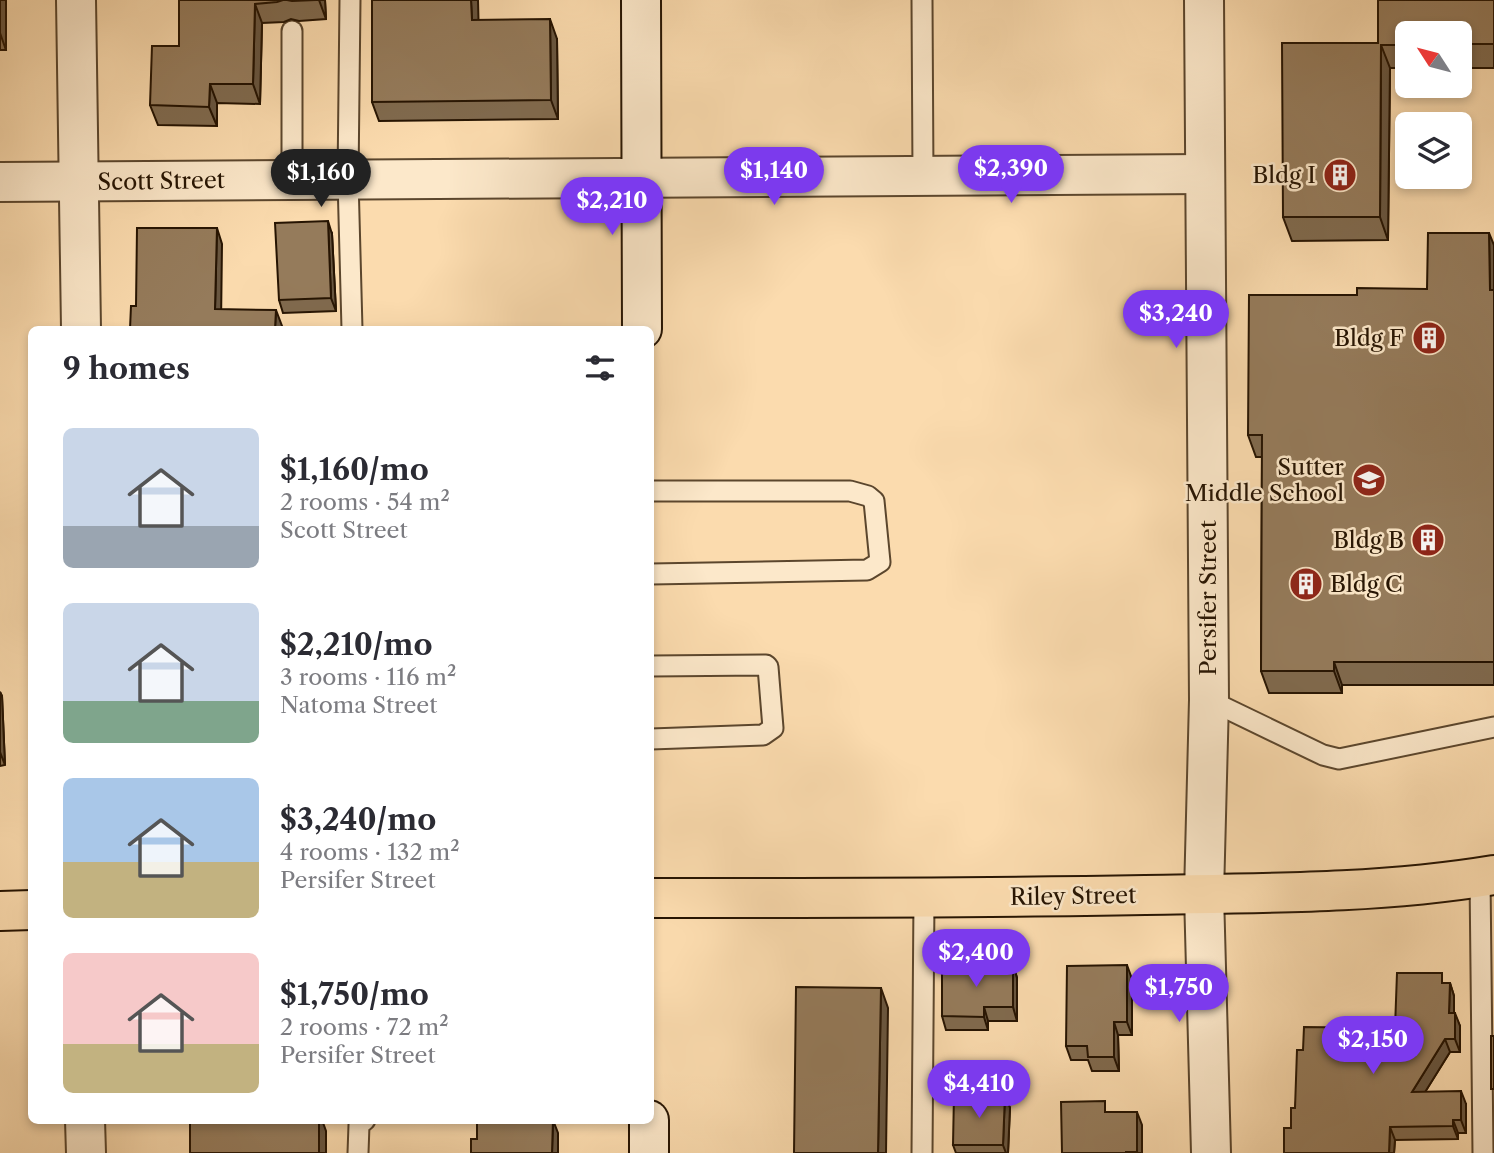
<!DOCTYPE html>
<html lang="en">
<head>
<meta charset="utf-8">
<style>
  :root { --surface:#fff; --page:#f2f2f3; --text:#2b2b33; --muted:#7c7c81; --accent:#7c3aed }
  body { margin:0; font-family:"Libre Caslon Text",serif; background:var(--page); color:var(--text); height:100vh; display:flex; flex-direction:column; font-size:26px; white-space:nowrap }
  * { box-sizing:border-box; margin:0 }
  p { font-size:23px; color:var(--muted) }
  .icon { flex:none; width:38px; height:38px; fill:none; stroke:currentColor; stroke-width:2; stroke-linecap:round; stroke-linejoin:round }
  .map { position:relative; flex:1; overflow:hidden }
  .details { position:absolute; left:28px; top:326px; width:626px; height:798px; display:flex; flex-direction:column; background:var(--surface); border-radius:10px; box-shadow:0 4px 10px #0003 }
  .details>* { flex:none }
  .needle { width:46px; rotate:306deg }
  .controls { position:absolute; left:1395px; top:21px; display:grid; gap:14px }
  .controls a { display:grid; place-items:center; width:77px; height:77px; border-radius:10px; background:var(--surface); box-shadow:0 4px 10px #0003; font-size:35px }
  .price { position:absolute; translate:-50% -60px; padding:0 16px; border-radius:24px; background:var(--accent); color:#fff; font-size:23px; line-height:46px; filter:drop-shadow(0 2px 4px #0008) }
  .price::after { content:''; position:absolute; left:50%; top:42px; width:21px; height:16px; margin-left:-10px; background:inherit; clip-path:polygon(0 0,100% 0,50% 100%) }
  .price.on { background:#222; color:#fff }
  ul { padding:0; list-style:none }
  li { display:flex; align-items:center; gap:21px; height:175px; padding:0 35px }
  li span { display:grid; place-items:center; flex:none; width:196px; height:140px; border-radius:10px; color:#555 }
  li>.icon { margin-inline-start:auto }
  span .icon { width:84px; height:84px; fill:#fffc; stroke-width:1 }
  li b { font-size:30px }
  h2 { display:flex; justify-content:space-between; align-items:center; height:84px; padding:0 35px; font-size:30px }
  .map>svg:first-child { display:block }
</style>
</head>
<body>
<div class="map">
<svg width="1494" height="1153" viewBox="0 0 1494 1153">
  <rect width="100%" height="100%" fill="#fbdbae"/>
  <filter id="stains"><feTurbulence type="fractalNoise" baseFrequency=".00286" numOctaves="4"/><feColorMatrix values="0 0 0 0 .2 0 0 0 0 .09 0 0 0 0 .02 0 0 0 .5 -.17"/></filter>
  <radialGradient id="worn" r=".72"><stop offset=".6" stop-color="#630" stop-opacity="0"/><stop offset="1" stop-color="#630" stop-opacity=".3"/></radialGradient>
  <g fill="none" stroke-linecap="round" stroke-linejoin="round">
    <defs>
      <g id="lane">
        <polyline points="350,0 348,179 352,329"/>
        <polyline points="922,0 923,176"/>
        <polyline points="292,179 292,31"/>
        <polyline points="651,491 850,491 868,496 874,501 880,562 867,570 651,574"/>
        <polyline points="651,666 766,665 768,667 773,728 763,735 651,739"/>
        <polyline points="1209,700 1323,755 1339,759 1494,727"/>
        <polyline points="1480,877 1483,1153"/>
        <polyline points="358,1153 359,1125 365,1120"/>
        <polyline points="922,1153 924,899"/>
      </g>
      <g id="street">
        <polyline points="76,0 81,329"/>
        <polyline points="1204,0 1209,700 1204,894 1211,1153"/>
        <polyline points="0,182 1205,174"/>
        <polyline points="85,1120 86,1153"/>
      </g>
      <g id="secondary">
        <polyline points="641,0 642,329"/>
        <polyline points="649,1120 649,1153"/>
      </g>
      <g id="primary">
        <path d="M651,898c165,0 329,0 494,-3 116,-2 234,-1 349,-20"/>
        <polyline points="0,911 32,910"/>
      </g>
    </defs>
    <use href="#lane" stroke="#5b462d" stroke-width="23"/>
    <use href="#street" stroke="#5b462d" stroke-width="42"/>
    <use href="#secondary" stroke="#261402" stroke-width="42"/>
    <use href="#primary" stroke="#261402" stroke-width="42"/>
    <use href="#lane" stroke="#fce8ca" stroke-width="19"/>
    <use href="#street" stroke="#fce8ca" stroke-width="38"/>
    <use href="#secondary" stroke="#fce8ca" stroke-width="38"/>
    <use href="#primary" stroke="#fbdbae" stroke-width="38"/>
  </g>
  <g fill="#806a4e" stroke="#261402" stroke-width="2">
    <polygon points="0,0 6,50 0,50"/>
    <polygon points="179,0 325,0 326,19 299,21 291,19 284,22 262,23 260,104 217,103 217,126 158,125 150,105 179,46"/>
    <polygon points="478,0 478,20 557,39 558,119 379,121 372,102"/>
    <polygon points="1494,0 1494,68 1460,68 1460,33 1407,33 1407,68 1390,68 1388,240 1292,241 1283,217 1378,43"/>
    <polygon points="332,234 336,311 283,313 279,300"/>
    <polygon points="1494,245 1494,685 1342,685 1342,693 1269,693 1261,671 1262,457 1256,457 1248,435 1357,295 1427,289"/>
    <polygon points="0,692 2,696 5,765 0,766"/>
    <polygon points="1013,964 1017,978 1017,1021 988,1021 988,1030 946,1030 942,1016"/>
    <polygon points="1132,979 1132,1035 1118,1035 1119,1071 1092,1071 1088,1060 1071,1060 1066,1046"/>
    <polygon points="1446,983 1450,983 1454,996 1454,1013 1460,1026 1460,1052 1450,1052 1425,1092 1466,1104 1466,1133 1458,1133 1458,1139 1395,1140 1394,1153 1284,1153 1291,1128 1295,1108 1303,1050 1395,1028"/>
    <polygon points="1010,1108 1008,1153 956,1153 953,1145"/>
  </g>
  <g fill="#685640" stroke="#261402" stroke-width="2">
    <polygon points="0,0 6,0 6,50 0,33"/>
    <polygon points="319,0 325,0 326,19"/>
    <polygon points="471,0 478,0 479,40 472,20"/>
    <polygon points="255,4 262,23 260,104 253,84"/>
    <polygon points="550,19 557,39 558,119 551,100"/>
    <polygon points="1381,45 1390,68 1388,240 1380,217"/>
    <polygon points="210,84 217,103 217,126 209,107"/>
    <polygon points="328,221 332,234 336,311 331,298"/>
    <polygon points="217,228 222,244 221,325 215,309"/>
    <polygon points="1489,233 1494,245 1494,302 1490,290"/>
    <polygon points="276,310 282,326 282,329 275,329"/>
    <polygon points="1334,662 1342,685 1342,693 1334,671"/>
    <polygon points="0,692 2,696 5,765 0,752"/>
    <polygon points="1013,964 1017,978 1017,1021 1013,1007"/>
    <polygon points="1127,965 1132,979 1132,1035 1127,1022"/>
    <polygon points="1450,983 1454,996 1454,1027 1449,1013"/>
    <polygon points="881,988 888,1008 886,1153 878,1153"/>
    <polygon points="984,1007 988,1021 988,1030 984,1017"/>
    <polygon points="1455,1013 1460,1026 1460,1052 1455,1039"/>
    <polygon points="1114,1022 1118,1035 1119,1071 1114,1057"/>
    <polygon points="1445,1039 1450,1052 1417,1105 1412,1092"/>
    <polygon points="1461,1091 1466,1104 1466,1133 1461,1120"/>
    <polygon points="1005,1095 1010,1108 1008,1153 1006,1153 1003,1145"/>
    <polygon points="1137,1112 1142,1125 1142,1153 1138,1153 1137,1152"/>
    <polygon points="319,1120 322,1120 326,1131 326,1153 319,1153"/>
    <polygon points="553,1120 558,1133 558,1153 552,1153"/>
    <polygon points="1453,1120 1458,1133 1458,1139 1453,1126"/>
    <polygon points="1390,1127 1395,1140 1394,1153 1389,1153"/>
  </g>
  <g fill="#957b5b" stroke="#261402" stroke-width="2">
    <polygon points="179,0 283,0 277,2 255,4 253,84 210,84 209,107 150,105 152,46 179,46"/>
    <polygon points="287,0 316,0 292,1"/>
    <polygon points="372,0 471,0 472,20 550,19 551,100 372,102"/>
    <polygon points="1378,0 1494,0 1494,44 1460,44 1460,33 1407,33 1407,45 1381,45 1380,217 1283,217 1282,43 1378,43"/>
    <polygon points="328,221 331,298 279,300 275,223"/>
    <polygon points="137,228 217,228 215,309 276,310 275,329 130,329 131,306 136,306"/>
    <polygon points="1428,233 1489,233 1490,290 1494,290 1494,662 1334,662 1334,671 1261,671 1262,435 1248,435 1249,295 1357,295 1357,288 1427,289"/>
    <polygon points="942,964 1013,964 1013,1007 984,1007 984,1017 942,1016"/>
    <polygon points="1127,965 1127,1022 1114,1022 1114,1057 1088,1057 1087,1046 1066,1046 1067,966"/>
    <polygon points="1397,973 1442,973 1442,983 1450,983 1449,1013 1455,1013 1455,1039 1445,1039 1412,1092 1461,1091 1461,1120 1453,1120 1453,1126 1390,1127 1389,1153 1284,1153 1284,1128 1291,1128 1291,1108 1295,1108 1297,1050 1303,1050 1304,1027 1395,1028"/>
    <polygon points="796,987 881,988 878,1153 794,1153"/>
    <rect x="1491" y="1036" width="3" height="53"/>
    <polygon points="954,1094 1005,1095 1003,1145 953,1145"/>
    <polygon points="1105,1101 1105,1112 1137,1112 1137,1152 1126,1152 1126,1153 1062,1153 1061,1102"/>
    <rect x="190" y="1120" width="129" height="33"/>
    <polygon points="477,1120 553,1120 552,1153 471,1153 471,1139 477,1139"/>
  </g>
  <defs>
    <symbol id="building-disc" viewBox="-11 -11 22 22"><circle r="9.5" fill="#8f2418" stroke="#fce8ca"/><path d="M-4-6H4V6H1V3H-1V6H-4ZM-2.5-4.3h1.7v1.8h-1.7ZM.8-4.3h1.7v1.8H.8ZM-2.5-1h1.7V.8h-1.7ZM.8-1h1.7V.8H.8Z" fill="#fff"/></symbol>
    <symbol id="school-disc" viewBox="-11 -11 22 22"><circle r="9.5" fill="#8f2418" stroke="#fce8ca"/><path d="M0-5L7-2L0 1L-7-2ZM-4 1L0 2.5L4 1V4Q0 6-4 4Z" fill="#fff"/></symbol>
  </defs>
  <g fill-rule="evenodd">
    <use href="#building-disc" x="1321" y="156" width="38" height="38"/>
    <use href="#building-disc" x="1410" y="319" width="38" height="38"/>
    <use href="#school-disc" x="1350" y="461" width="38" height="38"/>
    <use href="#building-disc" x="1409" y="521" width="38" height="38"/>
    <use href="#building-disc" x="1287" y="565" width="38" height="38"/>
  </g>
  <g text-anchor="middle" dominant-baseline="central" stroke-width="5" stroke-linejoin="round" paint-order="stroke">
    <g font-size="23" fill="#261402" stroke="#fce8ca" text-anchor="end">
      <text x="1316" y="175">Bldg I</text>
      <text x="1404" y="338">Bldg F</text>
      <text x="1344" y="467">Sutter<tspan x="1344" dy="26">Middle School</tspan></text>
      <text x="1404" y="540">Bldg B</text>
      <text x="1330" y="584" text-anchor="start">Bldg C</text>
    </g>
    <g font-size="23" fill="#261402" stroke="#fce8ca">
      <text transform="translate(161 181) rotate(-1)">Scott Street</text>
      <text transform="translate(1208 598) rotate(-90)">Persifer Street</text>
      <text transform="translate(1073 896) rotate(-1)">Riley Street</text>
    </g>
  </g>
  <rect width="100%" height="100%" filter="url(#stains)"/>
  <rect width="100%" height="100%" fill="url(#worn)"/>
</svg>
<div class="controls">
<a><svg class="needle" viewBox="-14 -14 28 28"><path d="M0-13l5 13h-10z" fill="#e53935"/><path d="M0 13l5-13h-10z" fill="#7c7c81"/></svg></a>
<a><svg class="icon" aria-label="layers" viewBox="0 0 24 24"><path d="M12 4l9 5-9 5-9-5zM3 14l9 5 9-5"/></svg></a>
</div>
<b class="price" style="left:1011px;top:205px">$2,390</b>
<b class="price" style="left:774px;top:207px">$1,140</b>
<b class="price on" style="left:321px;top:209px">$1,160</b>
<b class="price" style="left:612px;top:237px">$2,210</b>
<b class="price" style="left:1176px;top:350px">$3,240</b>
<b class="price" style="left:976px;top:989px">$2,400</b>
<b class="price" style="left:1179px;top:1024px">$1,750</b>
<b class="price" style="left:1373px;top:1076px">$2,150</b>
<b class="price" style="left:979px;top:1120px">$4,410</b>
<section class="details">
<h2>9 homes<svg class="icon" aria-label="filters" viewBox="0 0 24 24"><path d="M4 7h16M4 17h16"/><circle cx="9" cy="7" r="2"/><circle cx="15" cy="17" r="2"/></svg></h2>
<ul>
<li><span style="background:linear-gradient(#c9d6e8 70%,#9aa5b1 0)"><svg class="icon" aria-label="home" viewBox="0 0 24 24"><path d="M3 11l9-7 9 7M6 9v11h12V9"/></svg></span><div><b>$1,160/mo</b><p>2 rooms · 54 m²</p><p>Scott Street</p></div></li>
<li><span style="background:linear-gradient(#c9d6e8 70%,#7fa58c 0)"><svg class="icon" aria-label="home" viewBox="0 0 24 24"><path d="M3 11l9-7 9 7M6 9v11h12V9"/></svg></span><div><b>$2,210/mo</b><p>3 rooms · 116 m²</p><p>Natoma Street</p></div></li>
<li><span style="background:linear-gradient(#a9c7e8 60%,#c2b280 0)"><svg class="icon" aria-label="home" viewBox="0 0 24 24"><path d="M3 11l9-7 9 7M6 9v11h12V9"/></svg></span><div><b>$3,240/mo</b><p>4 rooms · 132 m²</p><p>Persifer Street</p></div></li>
<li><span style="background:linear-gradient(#f6c9c9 65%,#c2b280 0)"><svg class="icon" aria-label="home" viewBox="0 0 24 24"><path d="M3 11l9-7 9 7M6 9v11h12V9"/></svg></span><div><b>$1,750/mo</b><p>2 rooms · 72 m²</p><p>Persifer Street</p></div></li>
</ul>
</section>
</div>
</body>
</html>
